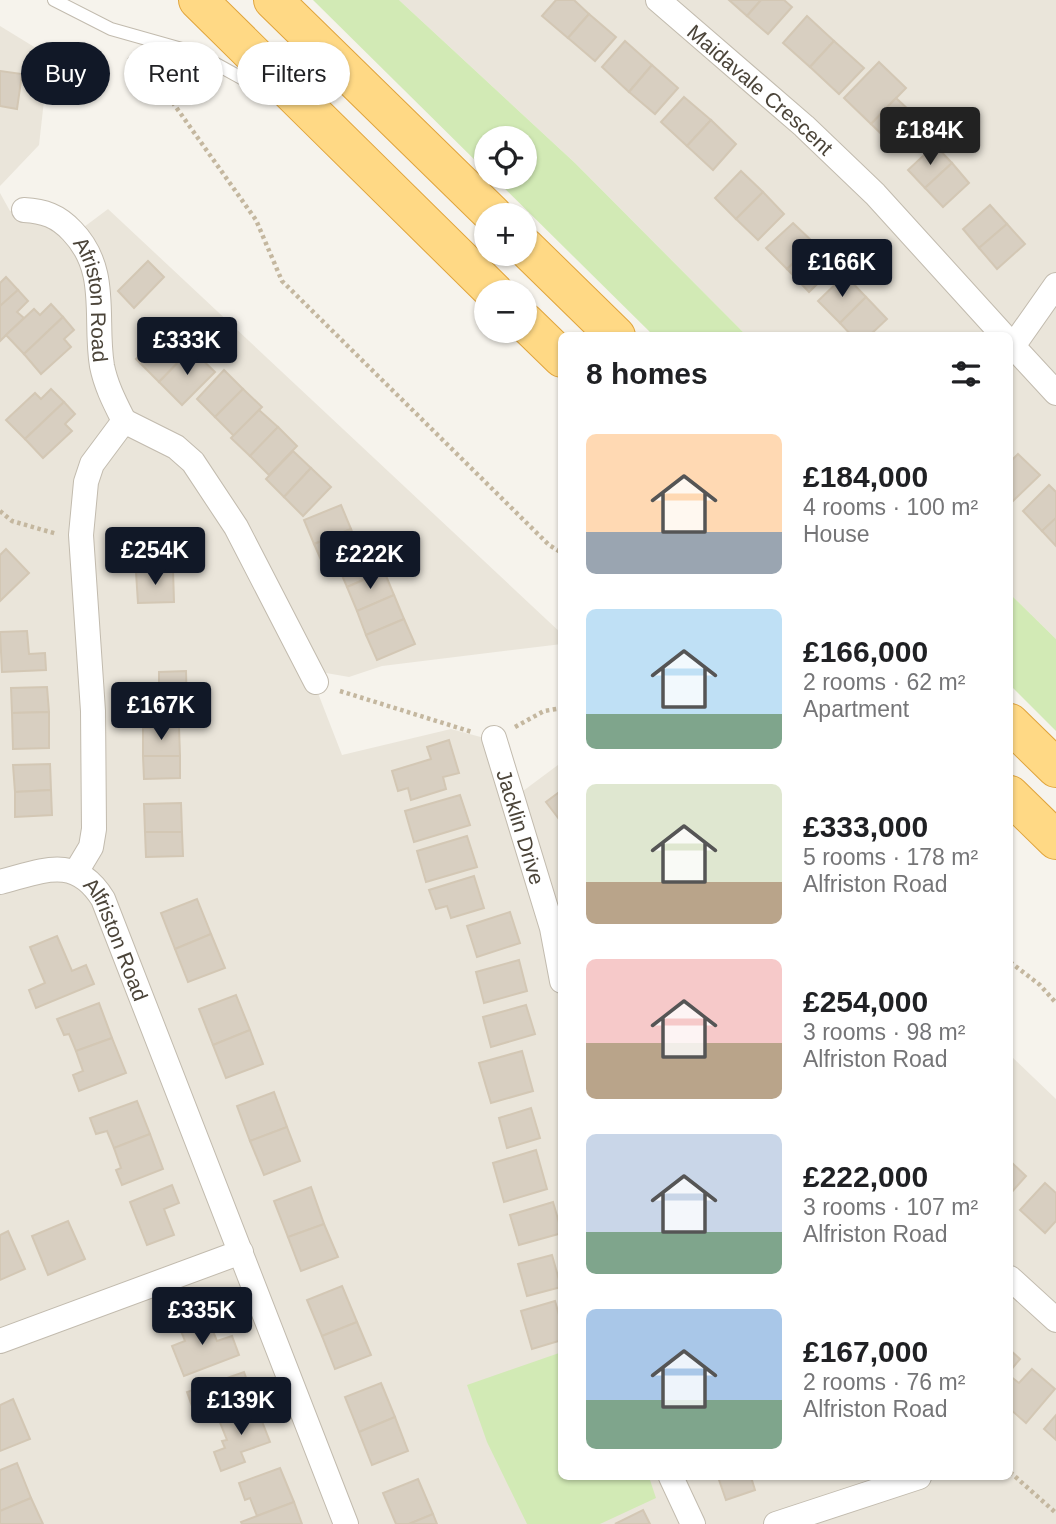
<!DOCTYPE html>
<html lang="en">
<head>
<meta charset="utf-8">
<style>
  :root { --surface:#fff; --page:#f6f6f6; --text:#202124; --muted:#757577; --accent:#111827 }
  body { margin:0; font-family:Arial,sans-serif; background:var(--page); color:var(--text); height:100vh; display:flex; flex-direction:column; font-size:26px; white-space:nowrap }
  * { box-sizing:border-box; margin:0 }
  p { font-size:23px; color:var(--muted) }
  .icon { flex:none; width:38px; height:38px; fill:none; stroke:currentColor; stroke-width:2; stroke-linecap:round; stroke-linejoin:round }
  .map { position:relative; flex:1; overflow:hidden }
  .details { position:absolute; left:558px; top:332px; width:455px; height:1148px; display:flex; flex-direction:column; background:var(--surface); border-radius:10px; box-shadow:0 2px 5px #0004 }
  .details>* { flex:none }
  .hud { position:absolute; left:21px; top:42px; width:432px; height:63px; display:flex; gap:14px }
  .controls { position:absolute; left:474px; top:126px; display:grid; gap:14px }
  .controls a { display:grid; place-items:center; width:63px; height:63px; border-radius:50%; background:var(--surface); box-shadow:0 2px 5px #0004; font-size:35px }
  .price { position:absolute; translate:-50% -60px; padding:0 16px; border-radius:7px; background:var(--accent); color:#fff; font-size:23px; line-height:46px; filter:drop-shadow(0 2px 4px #0008) }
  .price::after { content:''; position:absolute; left:50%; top:42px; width:21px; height:16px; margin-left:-10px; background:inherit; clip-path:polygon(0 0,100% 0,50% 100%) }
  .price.active { background:#222; color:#fff }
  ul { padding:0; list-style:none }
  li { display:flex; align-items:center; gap:21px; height:175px; padding:0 28px }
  li span { display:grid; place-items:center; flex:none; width:196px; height:140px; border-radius:10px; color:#555 }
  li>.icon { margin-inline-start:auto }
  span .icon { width:84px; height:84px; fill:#fffc; stroke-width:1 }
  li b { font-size:30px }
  h2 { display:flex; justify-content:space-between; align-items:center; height:84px; padding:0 28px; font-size:30px }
  .pill { padding:0 24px; border-radius:32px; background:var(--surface); box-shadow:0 2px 5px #0004; font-size:24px; line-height:63px }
  .pill.active { background:var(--accent); color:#fff }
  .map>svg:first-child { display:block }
</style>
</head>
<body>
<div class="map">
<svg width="1056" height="1524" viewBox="0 0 1056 1524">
  <rect width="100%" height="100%" fill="#f6f3ec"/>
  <g fill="#eae5da">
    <polygon points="399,0 1056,0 1056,639 1010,594 1010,336 747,336 575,163"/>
    <polygon points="0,26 49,56 39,145 0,186"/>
    <polygon points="0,193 10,211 39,212 84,227 108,209 562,634 562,644 382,666 349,677 309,670 342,755 451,729 488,739 519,794 562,762 562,1477 1010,1477 1010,1055 1056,1099 1056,1524 0,1524"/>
  </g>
  <g fill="#d2eab5">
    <polygon points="313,0 399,0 575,163 747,336 654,336 493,177 525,177 525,138 486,138 486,171"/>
    <polygon points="1010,594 1056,639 1056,731 1010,685"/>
    <polygon points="562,1352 562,1477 649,1477 656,1498 600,1524 527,1524 487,1442 467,1385"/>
  </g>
  <g fill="#d8cfc1" stroke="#d3c7b4" stroke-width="2">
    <polygon points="556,0 574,0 589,14 568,38 542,16"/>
    <polygon points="729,0 761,0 747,16"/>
    <polygon points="761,0 784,0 792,7 768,34 747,16"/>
    <polygon points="589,14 616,37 595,61 568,38"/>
    <polygon points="807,16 834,41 810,67 783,43"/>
    <polygon points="625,41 652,65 629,92 602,67"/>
    <polygon points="834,41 864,68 839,94 810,67"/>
    <polygon points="879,62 906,88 871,124 844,98"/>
    <polygon points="652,65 678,88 655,114 629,92"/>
    <polygon points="0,71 22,74 17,109 0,106"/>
    <polygon points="684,97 711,120 687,146 661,122"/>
    <polygon points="896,98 925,125 899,151 871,124"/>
    <polygon points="711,120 736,144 713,170 687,146"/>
    <polygon points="935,145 952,163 925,188 908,170"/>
    <polygon points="952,163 969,183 943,207 925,188"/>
    <polygon points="741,171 763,192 736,219 715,198"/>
    <polygon points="763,192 784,214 758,240 736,219"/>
    <polygon points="990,205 1007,224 979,248 963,229"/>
    <polygon points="793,223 814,243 787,269 766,248"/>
    <polygon points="1007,224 1025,244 997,269 979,248"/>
    <polygon points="814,243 836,266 809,292 787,269"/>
    <polygon points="148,261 164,277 134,308 118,291"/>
    <polygon points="845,275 866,297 840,323 818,301"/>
    <polygon points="6,277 18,290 0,306 0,283"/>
    <polygon points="18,290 28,301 17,312 24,318 0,341 0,306"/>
    <polygon points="866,297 887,319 869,336 852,336 840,323"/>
    <polygon points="51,304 63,317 24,354 6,335 34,309 40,315"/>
    <polygon points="63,317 74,330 64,339 71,347 41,374 24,354"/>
    <polygon points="167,327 191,349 159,382 136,359"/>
    <polygon points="191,349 215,372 182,405 159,382"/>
    <polygon points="224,370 243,389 215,417 197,399"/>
    <polygon points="51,389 64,402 25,439 6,420 35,393 41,399"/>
    <polygon points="243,389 262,407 234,436 215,417"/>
    <polygon points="64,402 75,414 65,424 72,431 43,458 25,439"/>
    <polygon points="259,410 278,427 250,456 231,438"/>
    <polygon points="278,427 297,446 269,475 250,456"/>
    <polygon points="293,451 311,468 284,497 266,479"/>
    <polygon points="1018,454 1040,475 1012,502 1010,499 1010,462"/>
    <polygon points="311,468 331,487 303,516 284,497"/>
    <polygon points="1049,485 1056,492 1056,518 1042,531 1023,511"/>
    <polygon points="341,505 351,529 314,544 304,520"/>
    <polygon points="1056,518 1056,546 1042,531"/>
    <polygon points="351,529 361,554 325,569 314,544"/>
    <polygon points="191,530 191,552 172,553 173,570 136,572 134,533"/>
    <polygon points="374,548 384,571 347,587 337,564"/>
    <polygon points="6,549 29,573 0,601 0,555"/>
    <polygon points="173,570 174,602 138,603 136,572"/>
    <polygon points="384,571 394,595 357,611 347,587"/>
    <polygon points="394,595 404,619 366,635 357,611"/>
    <polygon points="404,619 415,644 377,660 366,635"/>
    <polygon points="27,631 29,654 45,653 46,670 2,672 0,632"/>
    <polygon points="186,671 187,711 142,712 142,695 159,695 159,672"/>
    <polygon points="47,687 49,712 12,713 11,688"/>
    <polygon points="49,712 49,748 13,749 12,713"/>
    <polygon points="179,727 180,756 143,756 143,728"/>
    <polygon points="449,740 459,773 443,777 446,789 411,800 408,788 398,791 392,771 431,759 427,747"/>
    <polygon points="143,756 180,756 180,778 144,779"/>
    <polygon points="50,764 51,790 15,792 13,765"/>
    <polygon points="51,790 52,815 15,817 15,792"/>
    <polygon points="562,790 562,823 546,802"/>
    <polygon points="460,795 470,825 414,842 405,811"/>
    <polygon points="181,803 182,832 145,832 144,804"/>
    <polygon points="145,832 182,832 183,856 146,857"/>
    <polygon points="467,836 477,867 426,882 417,851"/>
    <polygon points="474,876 484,908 451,918 447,906 436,909 429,890"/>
    <polygon points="197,899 211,934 175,949 161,913"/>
    <polygon points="510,912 520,943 477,957 467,926"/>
    <polygon points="211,934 225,968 188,982 175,949"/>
    <polygon points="57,936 72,971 86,965 94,984 36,1008 29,990 45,983 30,947"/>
    <polygon points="519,960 527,991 484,1003 476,972"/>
    <polygon points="236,995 250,1030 213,1045 199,1009"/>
    <polygon points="99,1003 112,1038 76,1051 69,1034 64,1035 57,1019"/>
    <polygon points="526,1005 535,1034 491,1047 483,1017"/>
    <polygon points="250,1030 263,1064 226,1078 213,1045"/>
    <polygon points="112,1038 126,1073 79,1091 73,1075 83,1071 76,1051"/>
    <polygon points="522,1051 533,1091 491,1103 479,1063"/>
    <polygon points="274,1092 287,1127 250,1141 237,1106"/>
    <polygon points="137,1101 150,1134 114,1148 107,1131 96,1134 90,1118"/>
    <polygon points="531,1108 540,1138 507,1148 499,1118"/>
    <polygon points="287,1127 300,1161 264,1175 250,1141"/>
    <polygon points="150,1134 163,1169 122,1185 116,1170 121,1168 114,1148"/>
    <polygon points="536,1150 547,1189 504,1202 493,1163"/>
    <polygon points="1010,1161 1026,1176 1010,1194"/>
    <polygon points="1045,1183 1056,1193 1056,1221 1045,1233 1020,1210"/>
    <polygon points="172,1185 179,1203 164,1209 174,1235 147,1245 130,1202"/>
    <polygon points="311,1187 324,1224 288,1237 274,1201"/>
    <polygon points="553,1202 562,1233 519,1245 510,1215"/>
    <polygon points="68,1221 85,1259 48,1275 32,1236"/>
    <polygon points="324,1224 338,1257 301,1271 288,1237"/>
    <polygon points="8,1231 25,1269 0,1280 0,1235"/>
    <polygon points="552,1255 561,1287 527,1296 518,1264"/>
    <polygon points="342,1286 357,1322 322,1336 307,1300"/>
    <polygon points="555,1301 562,1326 562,1340 532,1349 521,1311"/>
    <polygon points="207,1316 217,1341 232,1336 239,1355 184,1376 172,1346 185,1341 179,1326"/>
    <polygon points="357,1322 371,1355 335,1369 322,1336"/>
    <polygon points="1010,1350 1020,1359 1010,1371"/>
    <polygon points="1032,1369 1055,1389 1026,1423 1010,1409 1010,1376 1019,1383"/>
    <polygon points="244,1372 256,1406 219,1420 213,1402 193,1409 187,1392"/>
    <polygon points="381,1383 395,1417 359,1432 345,1397"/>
    <polygon points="13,1399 30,1439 0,1451 0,1405"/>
    <polygon points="256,1406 270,1442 241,1452 245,1462 221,1471 214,1452 225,1448 222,1441 227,1440 219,1420"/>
    <polygon points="1056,1415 1056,1440 1044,1429"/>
    <polygon points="395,1417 408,1451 372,1465 359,1432"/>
    <polygon points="17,1463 31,1498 0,1511 0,1470"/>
    <polygon points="280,1468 294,1502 257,1516 250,1498 245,1500 239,1483"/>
    <polygon points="718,1477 751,1477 755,1490 726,1500"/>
    <polygon points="418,1479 433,1514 409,1524 396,1524 383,1493"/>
    <polygon points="31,1498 43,1524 0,1524 0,1511"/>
    <polygon points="294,1502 302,1524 242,1524 241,1522"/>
    <polygon points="643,1510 650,1524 615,1524"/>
    <polygon points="433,1514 437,1524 409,1524"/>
  </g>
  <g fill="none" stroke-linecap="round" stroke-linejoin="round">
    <defs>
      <polyline id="service" points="54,0 111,29 196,53 274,96"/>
      <g id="minor">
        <path id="s1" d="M658,0l146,126 71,68 129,142"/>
        <path id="s2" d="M24,210c20,1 34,6 48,21 38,39 22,87 30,135 4,20 13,37 22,55"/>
        <polyline points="1010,343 1056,393"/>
        <polyline points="1013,346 1056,285"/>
        <path id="s3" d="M494,738l58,190 10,53"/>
        <polyline points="76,872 91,847 94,829 93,711 81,535 86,482 92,464 124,421 176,447 193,462 236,527 316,682"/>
        <path id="s4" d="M0,882c43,-11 75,-28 103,17l243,625"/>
        <polyline points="1010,1278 1056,1320"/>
        <polyline points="0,1341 241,1252"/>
        <polyline points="671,1477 693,1524"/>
        <polyline points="776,1524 919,1477"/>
      </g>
      <g id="trunk">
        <polyline points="198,0 494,292"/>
        <polyline points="273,0 493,215"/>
        <polyline points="525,247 616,336"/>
        <polyline points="525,322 562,358"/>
        <polyline points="1010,723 1056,768"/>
        <polyline points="1010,795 1056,840"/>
      </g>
    </defs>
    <use href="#service" stroke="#c2bbae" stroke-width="14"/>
    <use href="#minor" stroke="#c2bbae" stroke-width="26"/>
    <use href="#trunk" stroke="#e0a43c" stroke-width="40"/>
    <g stroke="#c4b79f" stroke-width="4.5" stroke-dasharray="3.5 3.5" stroke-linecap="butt">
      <polyline points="129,57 166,93 256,220 282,281 549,545 562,553"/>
      <polyline points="0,511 12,521 57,534"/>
      <polyline points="340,691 472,732"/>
      <polyline points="515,727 544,711 562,708"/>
      <polyline points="1010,962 1040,985 1056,1003"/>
      <polyline points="1010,1472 1056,1513"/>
    </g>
    <use href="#service" stroke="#fff" stroke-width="12"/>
    <use href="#minor" stroke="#fff" stroke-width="24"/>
    <use href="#trunk" stroke="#ffd985" stroke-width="38"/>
  </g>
  <g text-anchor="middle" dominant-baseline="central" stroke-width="5" stroke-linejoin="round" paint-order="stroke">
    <g font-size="21" fill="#4b4439" stroke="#fff">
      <text stroke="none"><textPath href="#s1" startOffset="136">Maidavale Crescent</textPath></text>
      <text stroke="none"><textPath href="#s2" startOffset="128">Afriston Road</textPath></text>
      <text stroke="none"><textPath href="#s3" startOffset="93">Jacklin Drive</textPath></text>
      <text stroke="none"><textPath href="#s4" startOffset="158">Alfriston Road</textPath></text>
    </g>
  </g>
</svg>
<div class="controls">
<a><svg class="icon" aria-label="locate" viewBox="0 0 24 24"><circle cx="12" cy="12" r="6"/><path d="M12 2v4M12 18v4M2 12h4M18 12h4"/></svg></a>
<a>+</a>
<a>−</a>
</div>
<b class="price active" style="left:930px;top:167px">£184K</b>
<b class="price" style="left:842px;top:299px">£166K</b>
<b class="price" style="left:187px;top:377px">£333K</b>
<b class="price" style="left:155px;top:587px">£254K</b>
<b class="price" style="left:370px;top:591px">£222K</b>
<b class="price" style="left:161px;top:742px">£167K</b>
<b class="price" style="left:202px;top:1347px">£335K</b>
<b class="price" style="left:241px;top:1437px">£139K</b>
<div class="hud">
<a class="pill active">Buy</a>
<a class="pill">Rent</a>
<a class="pill">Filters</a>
</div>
<section class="details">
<h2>8 homes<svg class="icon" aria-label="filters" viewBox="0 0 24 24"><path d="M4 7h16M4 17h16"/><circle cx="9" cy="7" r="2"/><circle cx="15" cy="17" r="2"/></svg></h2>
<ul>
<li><span style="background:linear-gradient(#ffd9b3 70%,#9aa5b1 0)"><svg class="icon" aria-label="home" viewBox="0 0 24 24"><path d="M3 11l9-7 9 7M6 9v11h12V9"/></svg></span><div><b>£184,000</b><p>4 rooms · 100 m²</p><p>House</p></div></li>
<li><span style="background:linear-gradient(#bfe0f5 75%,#7fa58c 0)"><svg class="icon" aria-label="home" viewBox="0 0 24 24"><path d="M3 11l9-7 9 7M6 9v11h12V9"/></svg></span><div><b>£166,000</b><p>2 rooms · 62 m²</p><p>Apartment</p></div></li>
<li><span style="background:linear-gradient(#dfe7d0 70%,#b9a48a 0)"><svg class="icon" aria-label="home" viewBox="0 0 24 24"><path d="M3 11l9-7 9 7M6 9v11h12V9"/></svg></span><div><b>£333,000</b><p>5 rooms · 178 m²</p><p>Alfriston Road</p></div></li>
<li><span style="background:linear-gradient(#f6c9c9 60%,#b9a48a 0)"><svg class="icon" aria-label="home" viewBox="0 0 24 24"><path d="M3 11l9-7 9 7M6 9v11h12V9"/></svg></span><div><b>£254,000</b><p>3 rooms · 98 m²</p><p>Alfriston Road</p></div></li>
<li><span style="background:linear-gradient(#c9d6e8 70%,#7fa58c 0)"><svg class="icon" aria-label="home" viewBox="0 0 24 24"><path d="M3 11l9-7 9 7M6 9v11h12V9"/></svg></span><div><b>£222,000</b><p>3 rooms · 107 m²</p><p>Alfriston Road</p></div></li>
<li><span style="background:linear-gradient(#a9c7e8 65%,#7fa58c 0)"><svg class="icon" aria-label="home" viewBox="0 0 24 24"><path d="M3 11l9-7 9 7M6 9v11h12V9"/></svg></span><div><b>£167,000</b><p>2 rooms · 76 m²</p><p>Alfriston Road</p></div></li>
</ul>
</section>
</div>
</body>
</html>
